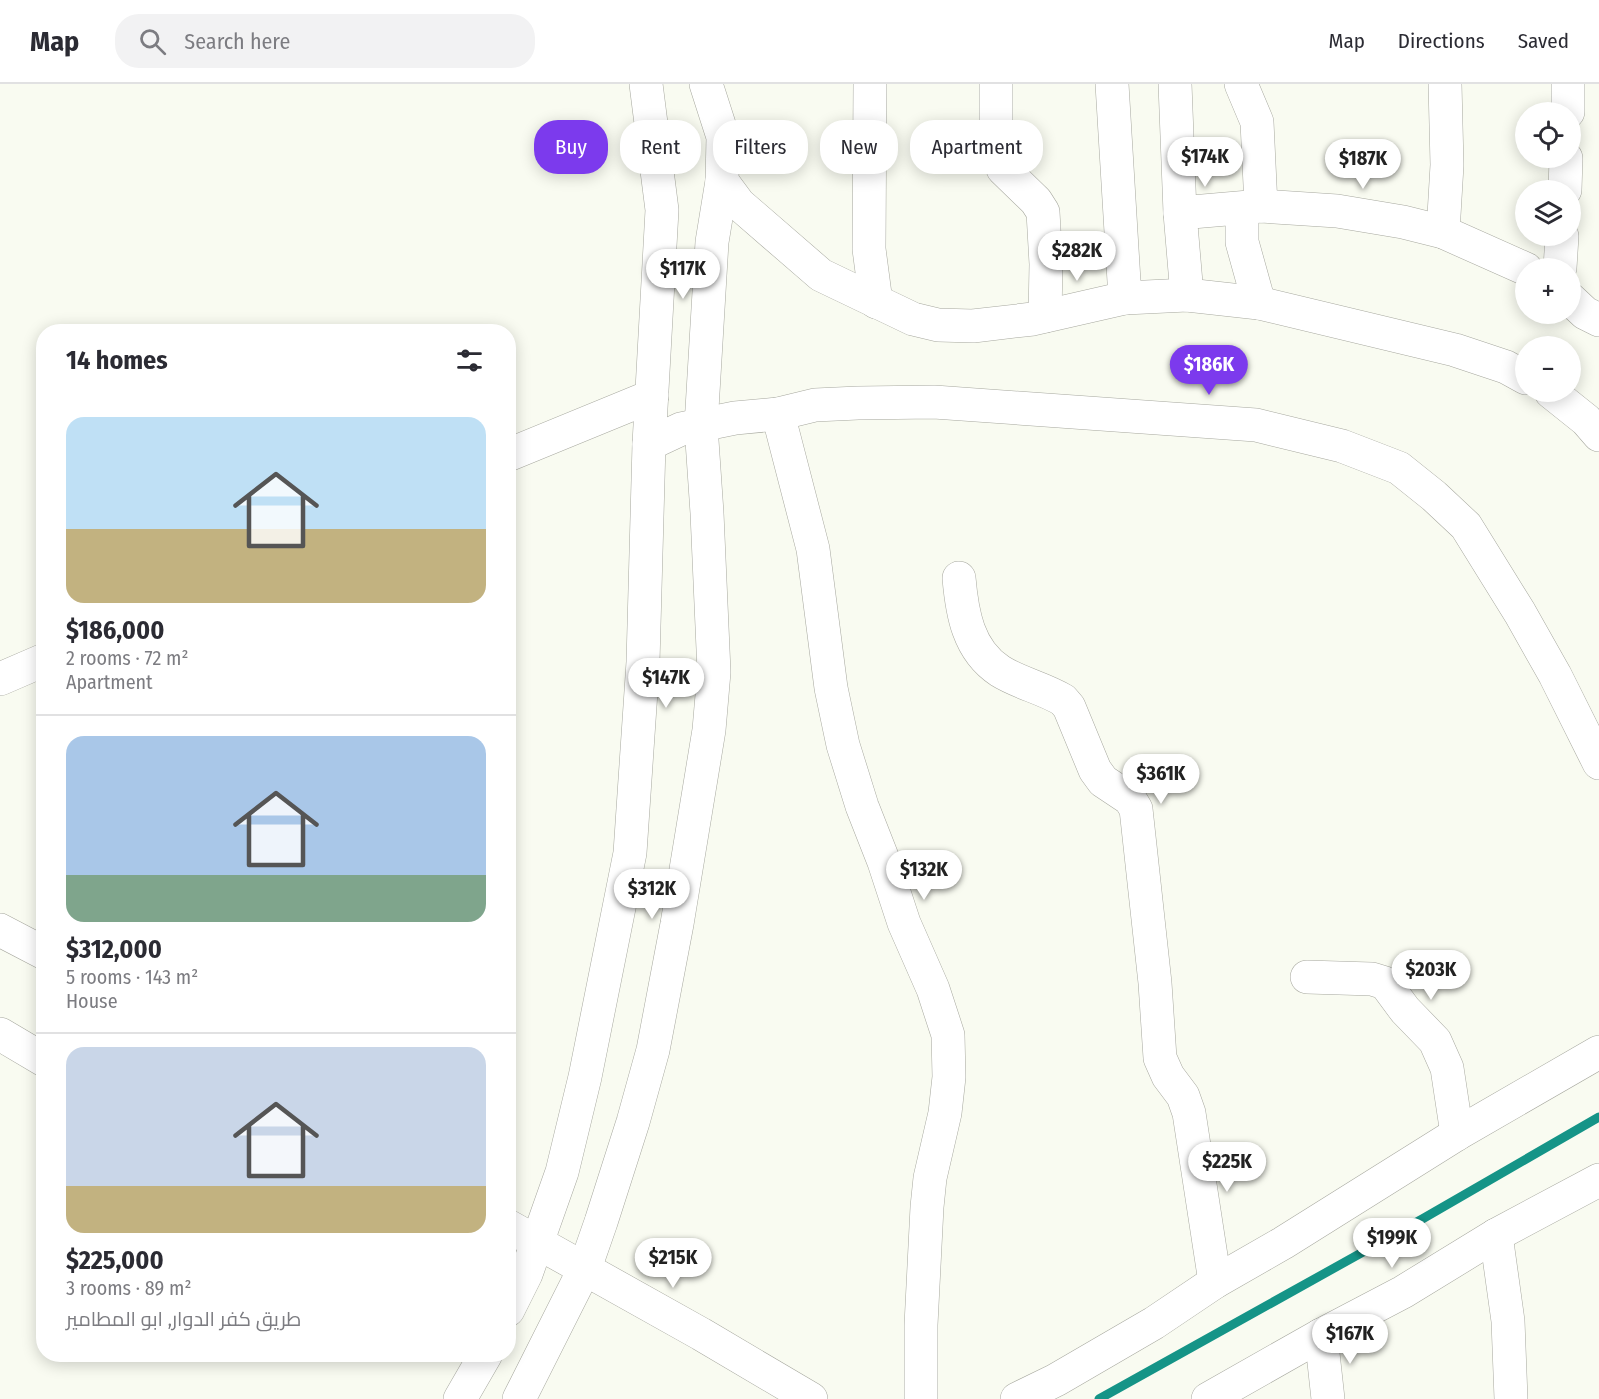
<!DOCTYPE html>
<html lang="en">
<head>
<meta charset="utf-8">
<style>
  :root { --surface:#fff; --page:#f2f2f3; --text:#2b2b33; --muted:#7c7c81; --line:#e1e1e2; --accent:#7c3aed }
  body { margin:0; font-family:"Fira Sans Condensed",Cairo,sans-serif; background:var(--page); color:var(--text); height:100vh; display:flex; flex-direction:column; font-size:22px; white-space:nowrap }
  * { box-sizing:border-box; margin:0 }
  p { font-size:20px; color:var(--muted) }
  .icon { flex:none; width:33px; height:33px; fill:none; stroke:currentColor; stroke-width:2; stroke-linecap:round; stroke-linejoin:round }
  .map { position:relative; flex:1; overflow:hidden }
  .sheet { position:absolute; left:36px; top:240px; width:480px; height:1038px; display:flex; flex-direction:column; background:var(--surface); border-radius:24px; box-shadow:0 3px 15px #0003 }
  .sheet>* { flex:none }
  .hud { position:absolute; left:534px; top:36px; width:570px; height:54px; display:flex; gap:12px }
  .fabs { position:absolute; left:1515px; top:18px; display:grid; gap:12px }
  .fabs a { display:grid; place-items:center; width:66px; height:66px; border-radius:50%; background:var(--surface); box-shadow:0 3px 15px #0003; font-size:30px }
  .price { position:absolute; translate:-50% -51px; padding:0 14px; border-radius:21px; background:#fff; color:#222; font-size:20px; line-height:39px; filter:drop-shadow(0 2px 3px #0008) }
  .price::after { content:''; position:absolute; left:50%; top:36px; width:18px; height:14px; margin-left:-9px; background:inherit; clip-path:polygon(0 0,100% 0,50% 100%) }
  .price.active { background:var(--accent); color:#fff }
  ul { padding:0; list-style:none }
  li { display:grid; align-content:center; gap:12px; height:318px; padding:0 30px }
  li+li { border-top:2px solid var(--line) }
  li span { display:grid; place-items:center; height:186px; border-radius:18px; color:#555 }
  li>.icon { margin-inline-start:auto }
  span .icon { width:108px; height:108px; fill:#fffc; stroke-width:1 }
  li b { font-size:26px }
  h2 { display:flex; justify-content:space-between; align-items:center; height:72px; padding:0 30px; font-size:26px }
  .pill { padding:0 21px; border-radius:24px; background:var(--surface); box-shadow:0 3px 15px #0003; font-size:21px; line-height:54px }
  .pill.active { background:var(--accent); color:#fff }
  header { display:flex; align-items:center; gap:36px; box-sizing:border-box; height:84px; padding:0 30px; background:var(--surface); border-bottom:2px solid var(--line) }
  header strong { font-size:28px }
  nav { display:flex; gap:33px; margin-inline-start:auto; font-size:21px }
  .search { width:420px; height:54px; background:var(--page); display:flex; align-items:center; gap:15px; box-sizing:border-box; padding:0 21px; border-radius:24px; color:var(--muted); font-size:22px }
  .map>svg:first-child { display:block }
</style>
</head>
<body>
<header>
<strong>Map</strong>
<div class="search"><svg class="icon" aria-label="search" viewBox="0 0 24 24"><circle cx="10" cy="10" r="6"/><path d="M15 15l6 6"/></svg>Search here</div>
<nav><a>Map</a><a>Directions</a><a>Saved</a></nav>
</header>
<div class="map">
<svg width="1599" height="1315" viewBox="0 0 1599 1315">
  <rect width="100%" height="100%" fill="#f9fbf1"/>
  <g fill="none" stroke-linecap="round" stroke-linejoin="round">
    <polyline stroke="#159487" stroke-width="9" points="1099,1315 1424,1134 1599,1033"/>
    <defs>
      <g id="minor">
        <polyline points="706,0 723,53 722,97 739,120 821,191 913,235 938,241 973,242 1033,235 1125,214 1187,211 1259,219 1455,266 1506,283 1526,294"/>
        <polyline points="870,0 869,165 876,218"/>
        <polyline points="996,0 996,56 999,75 1003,85 1036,117 1043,128 1046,180 1045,232"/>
        <polyline points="1112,0 1125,214"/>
        <polyline points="1175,0 1180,129 1187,211"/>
        <polyline points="1241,0 1257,38 1261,122"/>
        <polyline points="1568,28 1568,0"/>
        <polyline points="1565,106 1566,74"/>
        <polyline points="1242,125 1242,158 1259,219"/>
        <polyline points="1180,129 1261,122 1337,127 1403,138 1443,148 1526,185"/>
        <polyline points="1443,148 1447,81 1445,0"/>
        <polyline points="1560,184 1562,152"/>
        <polyline points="1570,215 1585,229 1599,236"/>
        <polyline points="1551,308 1586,336 1599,351"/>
        <polyline points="778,330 813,465 831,604 843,661 862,722 884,778 904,839 933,905 948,951 949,993 945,1029 930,1094 927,1123 921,1241 921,1315"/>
        <polyline points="649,360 681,345 735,334 778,330 815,321 858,319 934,318 1256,341 1342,362 1399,384 1434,412 1466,442 1520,529 1555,591 1599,679"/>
        <polyline points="508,371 652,312"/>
        <path d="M959,494c3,35 9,72 41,93 19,12 43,17 63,29l6,7 26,63 8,11 27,18 6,10 19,174 5,75 8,18 15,20 6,17 26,169"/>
        <polyline points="0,595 44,576"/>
        <polyline points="0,846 44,869"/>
        <polyline points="1307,893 1372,895 1385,899 1405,926 1435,957 1447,984 1457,1050"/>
        <polyline points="0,950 44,976"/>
        <polyline points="508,1142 701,1250 811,1315"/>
        <polyline points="1496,1151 1508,1237 1511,1315"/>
        <polyline points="508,1226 526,1190 562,1088 585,993 630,769 643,578 649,360 662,126 646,0"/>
        <polyline points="1321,1251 1328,1315"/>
        <polyline points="460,1315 486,1270"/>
        <polyline points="519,1315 585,1184 601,1138 633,1038 653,966 677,840 709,646 714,588 707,429 701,342 712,158 722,97"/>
        <polyline points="1017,1315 1056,1296 1154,1239 1215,1198 1283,1159 1457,1050 1599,968"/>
      </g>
      <polyline id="major" points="1208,1315 1321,1251 1403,1208 1496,1151 1599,1096"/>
    </defs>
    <use href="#minor" stroke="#a7a89f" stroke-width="34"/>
    <use href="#major" stroke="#a7a89f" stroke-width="34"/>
    <use href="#minor" stroke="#fff" stroke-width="33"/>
    <use href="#major" stroke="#fff" stroke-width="33"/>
  </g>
</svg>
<div class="fabs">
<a><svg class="icon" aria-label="locate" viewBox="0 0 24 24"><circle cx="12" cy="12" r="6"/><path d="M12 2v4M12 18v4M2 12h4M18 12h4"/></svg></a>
<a><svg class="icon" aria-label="layers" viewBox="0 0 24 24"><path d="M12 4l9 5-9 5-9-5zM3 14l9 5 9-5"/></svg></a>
<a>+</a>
<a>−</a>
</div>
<b class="price" style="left:1205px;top:104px">$174K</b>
<b class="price" style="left:1363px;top:106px">$187K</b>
<b class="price" style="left:1077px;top:198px">$282K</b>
<b class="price" style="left:683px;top:216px">$117K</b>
<b class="price active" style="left:1209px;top:312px">$186K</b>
<b class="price" style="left:666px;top:625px">$147K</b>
<b class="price" style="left:1161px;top:721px">$361K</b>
<b class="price" style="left:924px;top:817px">$132K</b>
<b class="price" style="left:652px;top:836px">$312K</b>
<b class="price" style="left:1431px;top:917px">$203K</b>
<b class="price" style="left:1227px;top:1109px">$225K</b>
<b class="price" style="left:1392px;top:1185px">$199K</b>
<b class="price" style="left:673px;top:1205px">$215K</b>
<b class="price" style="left:1350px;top:1281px">$167K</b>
<div class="hud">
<a class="pill active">Buy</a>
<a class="pill">Rent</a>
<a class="pill">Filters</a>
<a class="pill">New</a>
<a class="pill">Apartment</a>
</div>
<section class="sheet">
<h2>14 homes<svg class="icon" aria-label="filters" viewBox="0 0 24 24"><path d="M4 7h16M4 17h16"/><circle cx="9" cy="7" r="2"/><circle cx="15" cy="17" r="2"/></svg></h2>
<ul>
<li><span style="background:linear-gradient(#bfe0f5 60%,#c2b280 0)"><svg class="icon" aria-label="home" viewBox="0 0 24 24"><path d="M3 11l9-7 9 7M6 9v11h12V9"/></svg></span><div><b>$186,000</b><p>2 rooms · 72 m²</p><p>Apartment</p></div></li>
<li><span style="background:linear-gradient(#a9c7e8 75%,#7fa58c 0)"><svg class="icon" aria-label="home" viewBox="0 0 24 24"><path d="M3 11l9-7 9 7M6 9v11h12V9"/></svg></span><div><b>$312,000</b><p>5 rooms · 143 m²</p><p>House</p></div></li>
<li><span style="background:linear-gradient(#c9d6e8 75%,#c2b280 0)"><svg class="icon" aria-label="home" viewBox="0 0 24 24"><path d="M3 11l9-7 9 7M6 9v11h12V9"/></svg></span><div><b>$225,000</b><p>3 rooms · 89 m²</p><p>طريق كفر الدوار, ابو المطامير</p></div></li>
</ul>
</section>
</div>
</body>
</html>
